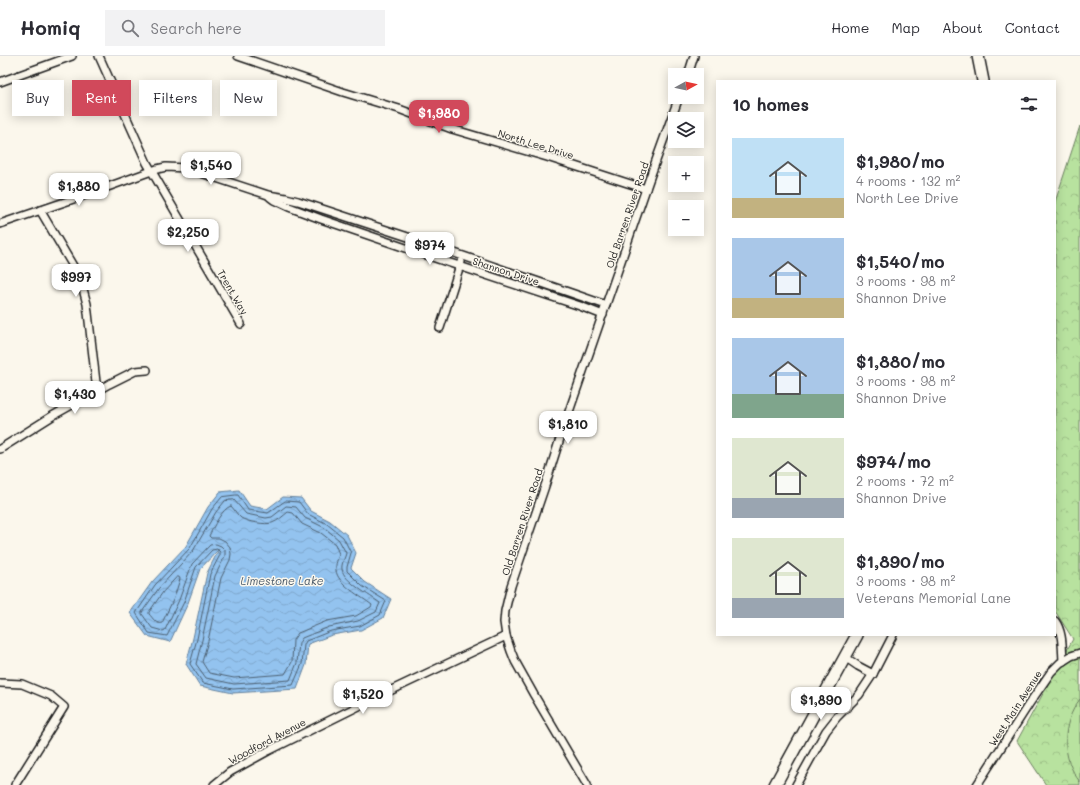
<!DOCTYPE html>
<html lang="en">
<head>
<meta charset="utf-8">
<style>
  :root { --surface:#fff; --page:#f2f2f3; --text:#2b2b33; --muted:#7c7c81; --line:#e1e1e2; --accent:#d1495b }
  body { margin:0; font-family:Mali,sans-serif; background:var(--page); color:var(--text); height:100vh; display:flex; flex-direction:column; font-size:15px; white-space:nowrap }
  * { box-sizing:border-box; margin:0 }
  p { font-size:13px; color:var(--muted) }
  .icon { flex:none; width:22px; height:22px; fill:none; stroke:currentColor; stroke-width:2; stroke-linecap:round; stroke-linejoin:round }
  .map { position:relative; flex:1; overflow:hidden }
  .side { position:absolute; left:716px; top:24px; width:340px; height:556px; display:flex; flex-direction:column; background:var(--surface); border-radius:0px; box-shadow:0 2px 10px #0003 }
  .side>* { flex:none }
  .guide { position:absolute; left:12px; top:24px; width:380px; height:36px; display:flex; gap:8px }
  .needle { width:26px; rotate:82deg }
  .tools { position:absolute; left:668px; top:12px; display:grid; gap:8px }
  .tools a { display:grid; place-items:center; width:36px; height:36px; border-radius:0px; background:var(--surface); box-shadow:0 2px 10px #0003; font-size:20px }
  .price { position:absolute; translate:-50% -34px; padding:0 9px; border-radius:8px; background:#fff; color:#222; font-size:13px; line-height:26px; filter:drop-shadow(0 1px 2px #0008) }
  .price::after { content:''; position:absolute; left:50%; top:24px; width:12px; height:9px; margin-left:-6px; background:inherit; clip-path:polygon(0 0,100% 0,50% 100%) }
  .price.active { background:var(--accent); color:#fff }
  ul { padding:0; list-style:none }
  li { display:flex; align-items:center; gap:12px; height:100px; padding:0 16px }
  li span { display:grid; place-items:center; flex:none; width:112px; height:80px; border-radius:0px; color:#555 }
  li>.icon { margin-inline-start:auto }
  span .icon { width:48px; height:48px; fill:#fffc; stroke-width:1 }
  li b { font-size:17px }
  h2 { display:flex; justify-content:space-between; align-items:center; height:48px; padding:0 16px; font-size:17px }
  .chip { padding:0 14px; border-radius:0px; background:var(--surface); box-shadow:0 2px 10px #0003; font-size:14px; line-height:36px }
  .chip.active { background:var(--accent); color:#fff }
  header { display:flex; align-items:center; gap:24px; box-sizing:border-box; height:56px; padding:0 20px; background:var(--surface); border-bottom:1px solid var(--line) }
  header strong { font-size:19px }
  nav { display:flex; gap:22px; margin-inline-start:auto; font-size:14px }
  .search { width:280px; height:36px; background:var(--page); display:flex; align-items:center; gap:10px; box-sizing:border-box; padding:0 14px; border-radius:0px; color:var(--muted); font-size:15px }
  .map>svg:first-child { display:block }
</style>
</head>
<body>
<header>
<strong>Homiq</strong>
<div class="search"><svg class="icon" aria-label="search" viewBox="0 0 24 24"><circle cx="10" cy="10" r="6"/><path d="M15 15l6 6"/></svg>Search here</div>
<nav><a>Home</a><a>Map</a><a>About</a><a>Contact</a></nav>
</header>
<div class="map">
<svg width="1080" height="729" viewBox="0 0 1080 729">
  <defs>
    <pattern id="park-crowns" width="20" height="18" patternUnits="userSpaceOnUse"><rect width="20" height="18" fill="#b8e29f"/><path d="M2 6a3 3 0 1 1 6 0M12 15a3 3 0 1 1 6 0" fill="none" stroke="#9ec188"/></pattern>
    <pattern id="water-waves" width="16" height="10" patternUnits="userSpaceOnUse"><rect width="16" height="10" fill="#93c3ef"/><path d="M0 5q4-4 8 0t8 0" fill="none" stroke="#7ea7cc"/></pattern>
  </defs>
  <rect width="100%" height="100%" fill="#fbf7ec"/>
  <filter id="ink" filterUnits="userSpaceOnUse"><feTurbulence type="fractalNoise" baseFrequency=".025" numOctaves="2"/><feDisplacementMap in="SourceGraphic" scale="8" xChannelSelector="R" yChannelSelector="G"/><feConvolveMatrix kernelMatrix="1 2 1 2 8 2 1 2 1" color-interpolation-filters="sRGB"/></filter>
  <g filter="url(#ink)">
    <polygon fill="url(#park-crowns)" stroke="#6a7f5e" points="1080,70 1080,729 1046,729 1017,685 1073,583 1055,555 1055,146"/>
    <path fill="#b8e29f" stroke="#6a7f5e" d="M1080,643v83c-19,-24 -19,-58 0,-83z"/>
    <polygon fill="url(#water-waves)" stroke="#63809b" points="239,434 250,450 267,453 283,441 301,442 311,455 330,465 347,479 356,497 351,512 365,526 391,543 383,562 361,574 332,579 308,588 306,609 297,633 233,637 200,630 186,608 193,582 207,517 219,493 200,513 188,547 170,586 147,580 130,557 152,526 186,490 208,451 220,436"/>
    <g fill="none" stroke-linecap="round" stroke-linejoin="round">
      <g stroke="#4c5f70" stroke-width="1">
        <polygon points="236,439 238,439 248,454 268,457 285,445 299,446 308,458 327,468 343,481 351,497 347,511 347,515 362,530 386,545 380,559 360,570 331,575 306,585 304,589 302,608 293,629 233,633 203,627 190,608 197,583 210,518 220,499 220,496 217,493 212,494 196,511 184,546 167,580 149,577 136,557 155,529 190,492 212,453 222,441"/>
        <path d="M234,444l12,14 20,4 6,-1 14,-11 10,1 9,11 20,10 14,12 7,13c-1,5 -5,11 -4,16 1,12 29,27 38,34l-4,9 -18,9 -29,6 -27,11 -3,5 -2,20 -7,17 -56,4 -28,-6 -10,-14 6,-24 13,-64 10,-20v-6l-4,-4 -5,-2 -6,1 -18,19 -13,36 -14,30 -2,1 -11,-3 -10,-14v-2l17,-24 34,-37 23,-39 9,-11z"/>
        <path d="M231,450c4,4 6,9 10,12 6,4 25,7 31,5 6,-2 11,-7 16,-11l5,1 9,11 19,9 14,11 4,10c-1,5 -4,10 -3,16 1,14 26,27 36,35l-1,2 -15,9 -29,5 -29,12 -5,7 -1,22 -7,12 -51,4 -25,-5 -7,-11 6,-21 13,-63 9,-18 1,-6 -1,-7 -5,-6 -6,-3h-8l-2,-2c4,-8 13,-28 22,-30z"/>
        <path d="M177,521h2l1,2 -6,19 -12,25c-6,2 -9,-5 -13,-9v-2l14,-20z"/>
      </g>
      <defs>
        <g id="minor">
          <polyline points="99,0 147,107 241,268"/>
          <polyline points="238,0 343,36 399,53 452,73 547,101 646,133"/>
          <polyline points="688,19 694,0"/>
          <polyline points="0,26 72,0"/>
          <polyline points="270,141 274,144 289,151 321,163 438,203 580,250 603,259"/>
          <polyline points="40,154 73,210 83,233 87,248 97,335"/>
          <polyline points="0,168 91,137 157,113 166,111 186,112 268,139 286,142 298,145 405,180 606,249"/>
          <polyline points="440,272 461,206"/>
          <polyline points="0,393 54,359 109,328 135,315 147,314"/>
          <path d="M1055,565c8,11 7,26 8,40"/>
          <polyline points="845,601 858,610 873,618 893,579"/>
          <polyline points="0,627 22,628 51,640 64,651 15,729"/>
          <polyline points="214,729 230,716 268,695 377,641 506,580"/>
          <polyline points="587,729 534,639 515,605 511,595 506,580 504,566 505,555 511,530 545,430 562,376 649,124 679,41"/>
          <polyline points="796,729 826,675 837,661 859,639 873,618"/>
          <polyline points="977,729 1029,648 1051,616 1060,607 1071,600 1080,597"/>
        </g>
        <g id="primary">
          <polyline points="978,0 983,25"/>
          <polyline points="775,729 857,579"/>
        </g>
      </defs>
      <use href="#minor" stroke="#1c1c1c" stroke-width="10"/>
      <use href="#primary" stroke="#1c1c1c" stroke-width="14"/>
      <use href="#minor" stroke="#fbf7ec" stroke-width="7"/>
      <use href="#primary" stroke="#fbf7ec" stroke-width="11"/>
    </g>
  </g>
  <g text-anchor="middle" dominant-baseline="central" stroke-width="3" stroke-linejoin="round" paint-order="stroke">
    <g font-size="10" fill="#1c1c1c" stroke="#fbf7ec">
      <text transform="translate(536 88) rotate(17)">North Lee Drive</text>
      <text transform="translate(627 159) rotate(-71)">Old Barren River Road</text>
      <text transform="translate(506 215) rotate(18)">Shannon Drive</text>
      <text transform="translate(233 236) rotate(60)">Trent Way</text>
      <text transform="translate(522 466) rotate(-72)">Old Barren River Road</text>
      <text transform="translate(1015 652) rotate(-57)">West Main Avenue</text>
      <text transform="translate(267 685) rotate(-28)">Woodford Avenue</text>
    </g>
    <g font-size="11" font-style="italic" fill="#465666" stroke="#fbf7ec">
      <text x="282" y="524">Limestone Lake</text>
    </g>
  </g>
</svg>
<div class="tools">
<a><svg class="needle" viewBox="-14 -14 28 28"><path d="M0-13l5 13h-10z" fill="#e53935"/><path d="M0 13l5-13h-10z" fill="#7c7c81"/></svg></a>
<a><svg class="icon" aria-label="layers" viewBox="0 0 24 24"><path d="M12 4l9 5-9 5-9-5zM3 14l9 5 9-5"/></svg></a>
<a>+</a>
<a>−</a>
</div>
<b class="price active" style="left:439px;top:78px">$1,980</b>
<b class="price" style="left:211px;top:130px">$1,540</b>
<b class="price" style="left:79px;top:151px">$1,880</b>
<b class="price" style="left:188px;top:197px">$2,250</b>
<b class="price" style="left:430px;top:210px">$974</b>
<b class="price" style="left:76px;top:242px">$997</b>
<b class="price" style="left:75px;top:359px">$1,430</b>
<b class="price" style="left:568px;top:389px">$1,810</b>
<b class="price" style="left:363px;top:659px">$1,520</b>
<b class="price" style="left:821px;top:665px">$1,890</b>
<div class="guide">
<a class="chip">Buy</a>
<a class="chip active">Rent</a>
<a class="chip">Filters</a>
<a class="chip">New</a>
</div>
<section class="side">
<h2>10 homes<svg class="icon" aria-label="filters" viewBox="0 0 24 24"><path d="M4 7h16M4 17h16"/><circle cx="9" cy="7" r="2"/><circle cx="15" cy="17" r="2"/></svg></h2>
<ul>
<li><span style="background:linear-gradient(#bfe0f5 75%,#c2b280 0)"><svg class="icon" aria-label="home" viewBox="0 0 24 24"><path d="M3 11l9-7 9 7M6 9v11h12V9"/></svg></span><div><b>$1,980/mo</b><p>4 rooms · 132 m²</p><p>North Lee Drive</p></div></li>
<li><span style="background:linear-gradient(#a9c7e8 75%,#c2b280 0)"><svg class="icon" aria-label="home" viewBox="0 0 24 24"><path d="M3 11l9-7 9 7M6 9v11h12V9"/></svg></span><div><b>$1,540/mo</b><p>3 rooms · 98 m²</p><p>Shannon Drive</p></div></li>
<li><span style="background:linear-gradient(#a9c7e8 70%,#7fa58c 0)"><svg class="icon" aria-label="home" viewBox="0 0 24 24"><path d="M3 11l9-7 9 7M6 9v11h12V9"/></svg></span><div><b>$1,880/mo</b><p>3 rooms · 98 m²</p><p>Shannon Drive</p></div></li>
<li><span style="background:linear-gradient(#dfe7d0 75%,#9aa5b1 0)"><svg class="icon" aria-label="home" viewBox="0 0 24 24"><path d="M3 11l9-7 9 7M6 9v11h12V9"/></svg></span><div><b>$974/mo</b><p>2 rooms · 72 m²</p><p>Shannon Drive</p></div></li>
<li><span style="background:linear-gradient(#dfe7d0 75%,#9aa5b1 0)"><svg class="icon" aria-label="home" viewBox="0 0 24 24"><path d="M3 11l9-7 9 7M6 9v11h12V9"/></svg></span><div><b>$1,890/mo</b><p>3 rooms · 98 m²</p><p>Veterans Memorial Lane</p></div></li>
</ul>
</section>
</div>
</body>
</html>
